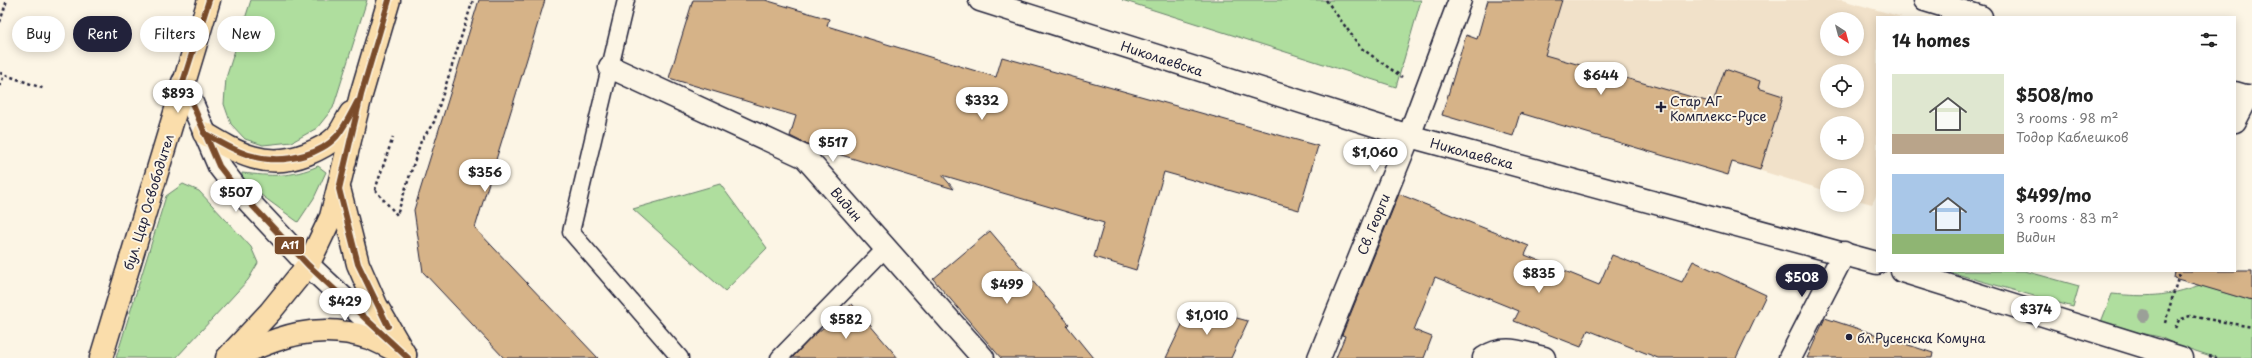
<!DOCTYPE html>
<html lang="en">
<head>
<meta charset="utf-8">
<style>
  :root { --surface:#fff; --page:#f2f2f2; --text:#222; --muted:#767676; --accent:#22223b }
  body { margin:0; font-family:"Playpen Sans",sans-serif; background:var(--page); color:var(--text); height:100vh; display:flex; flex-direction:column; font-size:15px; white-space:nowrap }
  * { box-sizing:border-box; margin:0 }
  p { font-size:13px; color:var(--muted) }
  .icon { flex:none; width:22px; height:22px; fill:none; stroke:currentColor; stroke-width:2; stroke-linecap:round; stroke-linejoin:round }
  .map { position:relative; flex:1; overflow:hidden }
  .side { position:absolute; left:1876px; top:16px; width:360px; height:256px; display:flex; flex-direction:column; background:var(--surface); border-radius:0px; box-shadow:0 2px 10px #0003 }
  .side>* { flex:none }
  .top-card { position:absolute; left:12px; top:16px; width:380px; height:36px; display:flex; gap:8px }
  .needle { width:26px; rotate:144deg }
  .tools { position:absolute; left:1820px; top:12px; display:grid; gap:8px }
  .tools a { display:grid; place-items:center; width:44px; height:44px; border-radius:50%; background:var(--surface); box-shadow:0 2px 10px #0003; font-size:20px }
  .price { position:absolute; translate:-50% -34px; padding:0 9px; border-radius:14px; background:#fff; color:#222; font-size:13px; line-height:26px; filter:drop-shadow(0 1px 2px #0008) }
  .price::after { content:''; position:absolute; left:50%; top:24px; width:12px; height:9px; margin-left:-6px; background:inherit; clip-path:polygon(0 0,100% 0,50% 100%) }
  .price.selected { background:var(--accent); color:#fff }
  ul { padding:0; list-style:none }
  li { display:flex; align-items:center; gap:12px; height:100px; padding:0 16px }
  li span { display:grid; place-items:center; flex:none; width:112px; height:80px; border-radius:0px; color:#555 }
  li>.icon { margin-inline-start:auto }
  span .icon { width:48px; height:48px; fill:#fffc; stroke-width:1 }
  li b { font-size:17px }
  h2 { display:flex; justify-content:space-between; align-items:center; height:48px; padding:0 16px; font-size:17px }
  .chip { padding:0 14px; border-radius:18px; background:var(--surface); box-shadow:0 2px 10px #0003; font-size:14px; line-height:36px }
  .chip.selected { background:var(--accent); color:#fff }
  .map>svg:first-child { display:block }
</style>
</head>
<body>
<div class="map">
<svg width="2252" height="358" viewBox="0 0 2252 358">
  <rect width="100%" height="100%" fill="#fcf5e5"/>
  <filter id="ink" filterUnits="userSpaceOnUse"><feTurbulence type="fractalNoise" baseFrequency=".025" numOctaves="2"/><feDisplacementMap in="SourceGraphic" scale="8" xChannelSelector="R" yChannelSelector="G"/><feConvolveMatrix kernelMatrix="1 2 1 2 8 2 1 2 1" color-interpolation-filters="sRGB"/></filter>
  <g filter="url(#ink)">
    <path fill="#f1e1c9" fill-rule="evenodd" d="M1488,0h354l60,17h-25v177l-5,10 -15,-4v-25h-30v16l-95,-29 -4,13 -208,-62 -7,23 -71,-21 24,-80 11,4zM1827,19h30v30h-30zM1827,71h30v30h-30zM1827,123h30v30h-30z"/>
    <g fill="#afde9e" stroke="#68806c">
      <polygon points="251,0 367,0 333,108 317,128 292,142 263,145 245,139 231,124 224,104 226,78"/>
      <polygon points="1122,0 1421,0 1396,87"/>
      <path d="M318,166l8,6 -12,26 -16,24 -56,-41v-8c29,3 49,5 76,-7z"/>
      <polygon points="183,184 199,191 251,247 258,263 248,280 176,358 116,358 166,196"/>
      <polygon points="720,184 767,248 725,291 633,209"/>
      <polygon points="1946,271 2025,271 2079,286 2073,307"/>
      <path d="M2200,285l52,16v57h-35l-40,-13 -17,-8 -24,-5 -35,-10 11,-28c35,3 54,3 88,-9z"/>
    </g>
    <g fill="#d6b388" stroke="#22223b">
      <polygon points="479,0 545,0 475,228 598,358 504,358 423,272 414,210"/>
      <polygon points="693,0 765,0 829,19 827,26 996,77 1002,57 1318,146 1299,210 1164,172 1136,270 1094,257 1104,223 942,175 954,189 808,145 790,136 796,116 669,78"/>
      <polygon points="1488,0 1562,0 1545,55 1713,103 1725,69 1760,81 1758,88 1783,96 1760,170 1732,162 1728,175 1520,113 1513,136 1442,115 1466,35 1477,39"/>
      <polygon points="1399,194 1529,246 1525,255 1599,285 1612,255 1682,282 1693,261 1766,295 1736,358 1658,358 1588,330 1581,347 1514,321 1519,311 1435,277 1414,330 1432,337 1424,358 1336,358 1345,336 1342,335"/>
      <polygon points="990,231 1069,324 1067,326 1093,358 1001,358 933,279"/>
      <polygon points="2175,271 2252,271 2252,301 2174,278"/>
      <polygon points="852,304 898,358 792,358 812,337"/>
      <polygon points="1191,306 1248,321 1231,358 1166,358"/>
      <polygon points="1825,318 1933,353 1932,358 1807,358"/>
    </g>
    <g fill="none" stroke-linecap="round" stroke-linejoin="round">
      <defs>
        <g id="service">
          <polyline points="626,0 571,232 680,358"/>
          <polyline points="779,358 886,248"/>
        </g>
        <polyline id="pedestrian" points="2235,121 2248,96"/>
        <g id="minor">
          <polyline points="1925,0 1981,17"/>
          <polyline points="610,67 805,157 983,358"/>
          <polyline points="2235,93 2252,98"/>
          <polyline points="1319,358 1409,136 1460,0"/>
          <path d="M1484,358c20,-14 38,-5 60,0"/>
          <polyline points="1790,358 1844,253"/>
        </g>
        <g id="secondary">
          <polyline points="980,0 1409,136 1877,263"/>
          <polyline points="183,82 219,166 236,188 308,265 399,350"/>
          <polyline points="1902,271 2181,358"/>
        </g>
        <g id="primary">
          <path d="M204,133c35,21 62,37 103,21 10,-4 22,-10 29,-17 6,-6 10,-17 15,-24"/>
          <polyline points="340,192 358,264 376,305 405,355"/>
          <polyline points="101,358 209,0"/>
          <polyline points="227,358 270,312 308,265 331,217 361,95 389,0"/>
          <path d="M232,358c46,-21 86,-37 137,-20 12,4 24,12 36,17"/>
        </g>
      </defs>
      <use href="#service" stroke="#22223b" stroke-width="19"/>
      <use href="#pedestrian" stroke="#22223b" stroke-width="25"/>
      <use href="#minor" stroke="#22223b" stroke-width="25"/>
      <use href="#secondary" stroke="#22223b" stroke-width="25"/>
      <use href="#primary" stroke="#22223b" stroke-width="25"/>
      <g stroke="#22223b" stroke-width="2.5" stroke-dasharray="3 3" stroke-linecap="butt">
        <polyline points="1326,0 1361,48 1402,77"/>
        <polyline points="0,22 7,0"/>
        <polyline points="0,73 45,89"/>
        <polyline points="0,86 4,75"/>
        <polyline points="375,190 397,215 421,141 434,122 473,0"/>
        <polyline points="375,190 393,137"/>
        <polyline points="2165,323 2180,271"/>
        <polyline points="2175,328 2179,320 2190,316 2252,327"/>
        <polyline points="2209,356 2217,358"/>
      </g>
      <use href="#service" stroke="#fcf5e5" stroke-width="16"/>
      <use href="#pedestrian" stroke="#fcf5e5" stroke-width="22"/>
      <use href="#minor" stroke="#fcf5e5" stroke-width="22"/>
      <use href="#secondary" stroke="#fcf5e5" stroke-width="22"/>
      <use href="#primary" stroke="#faddab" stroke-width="22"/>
      <defs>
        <g id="bus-1">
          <polyline points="209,0 183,82 219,166 236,188 308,265 408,358"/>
          <path d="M204,133c35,20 60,34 101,22 11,-3 24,-10 32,-19 8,-10 14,-22 20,-34"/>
          <polyline points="388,326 358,264 339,189 361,95 389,0"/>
        </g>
      </defs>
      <use href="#bus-1" stroke="#fcf5e5" stroke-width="9"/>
      <use href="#bus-1" stroke="#7a4b2a" stroke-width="6"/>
    </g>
    <circle fill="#9ba098" cx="2144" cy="316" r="6"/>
  </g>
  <g fill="#22223b" stroke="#fcf5e5" stroke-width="1.5">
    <path d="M1659 101h4v4h4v4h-4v4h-4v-4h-4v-4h4z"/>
    <circle cx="1849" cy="337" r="4"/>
  </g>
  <g text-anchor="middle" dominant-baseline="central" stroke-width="4" stroke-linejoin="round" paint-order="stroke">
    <g font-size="13" fill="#22223b" stroke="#fcf5e5">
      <text transform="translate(1162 58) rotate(18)">Николаевска</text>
      <text transform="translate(1472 153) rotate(15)">Николаевска</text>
      <text transform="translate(148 202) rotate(-73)">бул. Цар Освободител</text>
      <text transform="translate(847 204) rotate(49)">Видин</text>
      <text transform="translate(1373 224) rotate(-68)">Св. Георги</text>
    </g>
    <g font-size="13" fill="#22223b" stroke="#fcf5e5" text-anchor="start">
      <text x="1670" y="100">Стар АГ<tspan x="1670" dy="15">Комплекс-Русе</tspan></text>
      <text x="1857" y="337">бл.Русенска Комуна</text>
    </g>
  </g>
  <rect stroke="#fcf5e5" stroke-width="1.5" x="274" y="236" width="31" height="19" rx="4" fill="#7a4b2a"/>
  <g font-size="11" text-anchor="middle" font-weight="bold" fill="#fff">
    <text x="290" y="249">А11</text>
  </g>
</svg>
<div class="tools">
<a><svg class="needle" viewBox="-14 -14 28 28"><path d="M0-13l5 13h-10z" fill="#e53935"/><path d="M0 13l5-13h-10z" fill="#767676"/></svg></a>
<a><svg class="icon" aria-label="locate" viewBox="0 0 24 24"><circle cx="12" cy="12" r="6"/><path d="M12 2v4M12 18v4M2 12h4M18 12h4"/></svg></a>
<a>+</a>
<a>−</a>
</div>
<b class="price" style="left:1601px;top:96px">$644</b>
<b class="price" style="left:178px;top:114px">$893</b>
<b class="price" style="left:982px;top:121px">$332</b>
<b class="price" style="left:833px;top:163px">$517</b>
<b class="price" style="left:1375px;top:173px">$1,060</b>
<b class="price" style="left:485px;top:193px">$356</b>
<b class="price" style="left:236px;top:213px">$507</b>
<b class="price" style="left:1539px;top:294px">$835</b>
<b class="price selected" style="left:1802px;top:298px">$508</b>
<b class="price" style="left:1007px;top:305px">$499</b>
<b class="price" style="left:345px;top:322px">$429</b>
<b class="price" style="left:2036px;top:330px">$374</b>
<b class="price" style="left:1207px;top:336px">$1,010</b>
<b class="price" style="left:846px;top:340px">$582</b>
<div class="top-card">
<a class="chip">Buy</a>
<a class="chip selected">Rent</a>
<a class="chip">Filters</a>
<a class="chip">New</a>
</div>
<section class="side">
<h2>14 homes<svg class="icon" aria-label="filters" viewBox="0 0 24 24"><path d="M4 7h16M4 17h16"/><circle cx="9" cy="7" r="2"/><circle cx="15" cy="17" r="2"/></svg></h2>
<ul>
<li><span style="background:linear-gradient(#dfe7d0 75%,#b9a48a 0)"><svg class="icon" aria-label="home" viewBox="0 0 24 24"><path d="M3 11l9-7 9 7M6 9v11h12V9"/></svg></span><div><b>$508/mo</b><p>3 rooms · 98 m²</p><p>Тодор Каблешков</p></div></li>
<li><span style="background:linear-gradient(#a9c7e8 75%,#8fb573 0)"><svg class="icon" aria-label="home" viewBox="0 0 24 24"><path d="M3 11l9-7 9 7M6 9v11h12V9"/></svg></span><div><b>$499/mo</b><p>3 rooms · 83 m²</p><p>Видин</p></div></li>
</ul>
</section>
</div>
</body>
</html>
